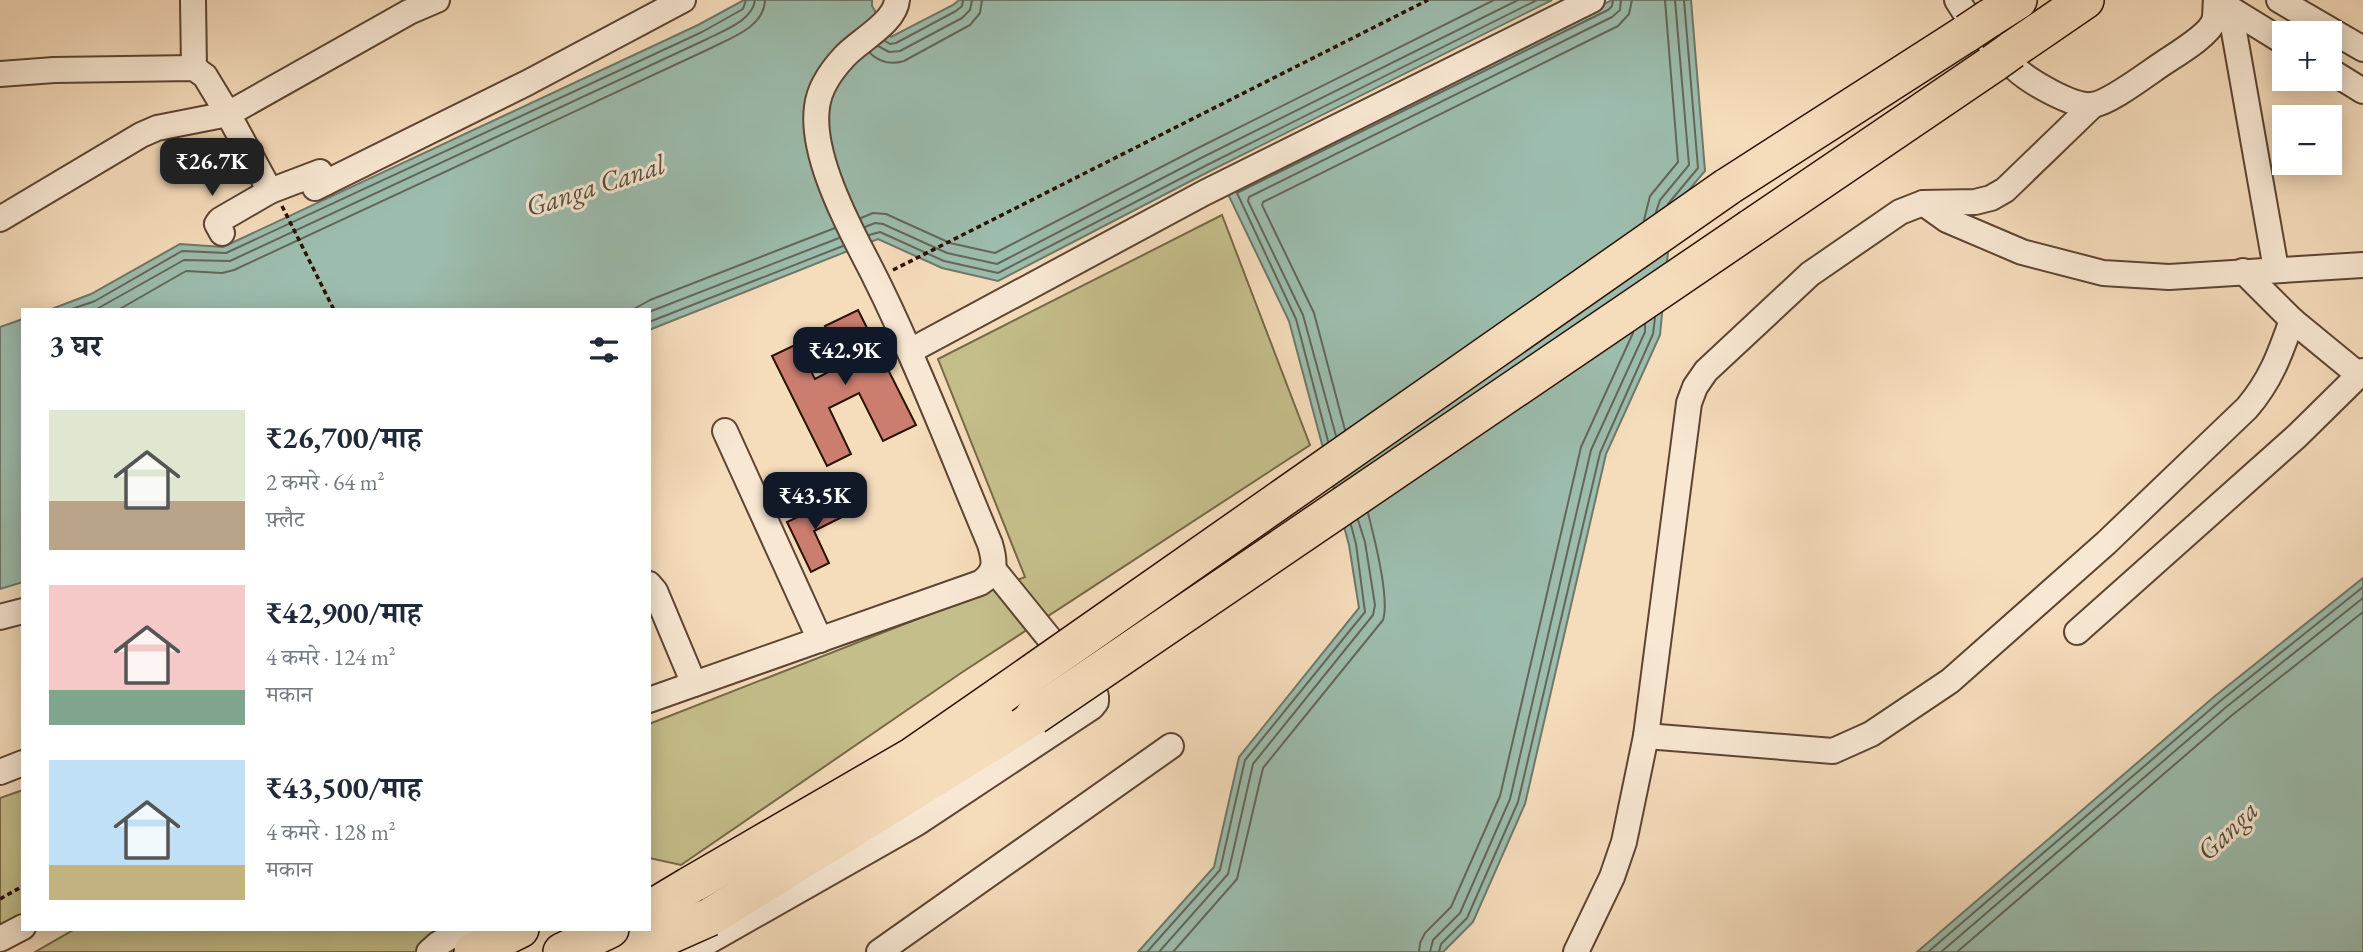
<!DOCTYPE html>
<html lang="hi">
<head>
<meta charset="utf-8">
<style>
  :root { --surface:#fff; --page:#f6f6f7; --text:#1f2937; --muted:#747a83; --accent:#111827 }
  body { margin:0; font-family:"EB Garamond","Noto Serif Devanagari",serif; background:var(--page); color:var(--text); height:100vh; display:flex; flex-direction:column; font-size:26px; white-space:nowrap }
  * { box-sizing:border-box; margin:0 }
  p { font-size:23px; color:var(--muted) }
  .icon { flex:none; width:38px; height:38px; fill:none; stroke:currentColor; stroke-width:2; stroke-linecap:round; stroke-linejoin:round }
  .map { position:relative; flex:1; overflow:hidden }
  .sheet { position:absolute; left:21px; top:308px; width:630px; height:623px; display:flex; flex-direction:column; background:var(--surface); border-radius:0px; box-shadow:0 4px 18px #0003 }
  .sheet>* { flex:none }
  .fabs { position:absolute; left:2272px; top:21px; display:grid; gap:14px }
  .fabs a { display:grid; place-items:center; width:70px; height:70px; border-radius:0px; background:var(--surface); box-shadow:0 4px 18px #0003; font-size:35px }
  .price { position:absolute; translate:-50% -60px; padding:0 16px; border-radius:14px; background:var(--accent); color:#fff; font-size:23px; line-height:46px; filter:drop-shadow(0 2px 4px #0008) }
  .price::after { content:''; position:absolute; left:50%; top:42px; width:21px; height:16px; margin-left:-10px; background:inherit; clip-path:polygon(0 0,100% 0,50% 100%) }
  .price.current { background:#222; color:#fff }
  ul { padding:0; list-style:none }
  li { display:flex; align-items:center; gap:21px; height:175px; padding:0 28px }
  li span { display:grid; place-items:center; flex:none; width:196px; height:140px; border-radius:0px; color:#555 }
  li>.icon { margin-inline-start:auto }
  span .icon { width:84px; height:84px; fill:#fffc; stroke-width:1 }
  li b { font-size:30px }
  h2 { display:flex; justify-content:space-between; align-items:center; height:84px; padding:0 28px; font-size:30px }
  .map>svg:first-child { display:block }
</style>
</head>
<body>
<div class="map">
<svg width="2363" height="952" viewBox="0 0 2363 952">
  <rect width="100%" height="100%" fill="#f5dcbb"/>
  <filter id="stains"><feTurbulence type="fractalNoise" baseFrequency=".00286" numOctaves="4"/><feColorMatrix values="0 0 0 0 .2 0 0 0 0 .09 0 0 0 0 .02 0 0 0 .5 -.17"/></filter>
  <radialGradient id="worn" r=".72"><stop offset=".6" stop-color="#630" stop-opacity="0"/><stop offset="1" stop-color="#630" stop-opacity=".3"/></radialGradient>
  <g fill="#c4be8b" stroke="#776848" stroke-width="2">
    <polygon points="1222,215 1310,445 961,673 681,865 649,858 649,724 1025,577 938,359"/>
    <polygon points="23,790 23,916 0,929 0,798"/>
    <polygon points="75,929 476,929 431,952 35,952"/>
  </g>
  <g fill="#9cbcad" stroke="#6e786a" stroke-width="2">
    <polygon points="744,0 872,0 872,6 891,37 953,5 959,0 1552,0 1210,171 998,281 942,268 878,239 649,330 649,310 49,310 91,294 180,244 223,247 698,25"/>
    <polygon points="1612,0 1691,0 1705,171 1672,210 1660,335 1606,454 1525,804 1473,922 1443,952 1138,952 1214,867 1239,757 1359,608 1349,545 1289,321 1226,190"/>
    <polygon points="23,319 23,582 0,589 0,327"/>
    <polygon points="2363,578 2363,952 1917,952 2215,696"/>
  </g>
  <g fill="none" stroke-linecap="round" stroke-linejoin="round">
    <g stroke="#636759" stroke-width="2">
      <polyline points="885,41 890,44 896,43 956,11 962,6 963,0"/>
      <polyline points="878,46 889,52 900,51 962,18 970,10 972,0"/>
      <path d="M870,53c10,10 21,12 34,8l66,-36 10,-12 2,-13"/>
      <polyline points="1668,204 1698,168 1684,0"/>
      <polyline points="1656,212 1660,200 1689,165 1675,0"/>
      <polyline points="861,218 873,213 886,214 950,243 995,253 1198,148 1494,0"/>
      <polyline points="1644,220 1650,196 1678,162 1665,0"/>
      <polyline points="865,227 875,223 883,224 947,253 997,264 1203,157 1518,0"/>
      <polyline points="869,235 880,232 944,261 998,273 1207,165 1537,0"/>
      <polyline points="69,310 95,301 182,251 226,253 702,32 743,9 746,0"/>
      <path d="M95,310l89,-50 46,1 475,-221c17,-9 48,-19 50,-40"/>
      <path d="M118,310l68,-39 36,2 12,-3 475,-221c21,-11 55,-21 56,-49"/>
      <polyline points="632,310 650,300 835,228"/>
      <polyline points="649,312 839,238"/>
      <polyline points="649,322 843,246"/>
      <polyline points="1345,430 1314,313 1262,205 1263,202 1618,26 1629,14 1632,0"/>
      <polyline points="1336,436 1303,315 1248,201 1249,197 1612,17 1620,10 1621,0"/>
      <polyline points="1328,441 1296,319 1237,193 1608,10 1612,6 1613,0"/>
      <polyline points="1147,952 1220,870 1245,760 1365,612 1356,544 1351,525"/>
      <polyline points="1159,952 1228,874 1253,764 1373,615 1375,605 1365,542 1358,520"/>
      <path d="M1173,952l64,-73 26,-111 120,-148c7,-22 -9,-83 -15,-107"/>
      <polyline points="1419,952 1420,943 1425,933 1451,907 1500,796 1581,447 1633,333"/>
      <polyline points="1430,952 1433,940 1460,913 1510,799 1591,450 1645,332 1645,324"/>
      <polyline points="1439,952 1441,944 1467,918 1518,802 1600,453 1653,334 1655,318"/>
      <polyline points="1928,952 2219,702 2363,587"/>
      <polyline points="1941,952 2225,708 2363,598"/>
      <polyline points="1957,952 2231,716 2363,612"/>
    </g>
  </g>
  <g fill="#cb7e70" stroke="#2a1205" stroke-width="2">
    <polygon points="858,310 916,425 883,441 859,393 829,408 851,454 827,466 772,356 797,344 815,379 844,364 825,326"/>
    <polygon points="838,498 846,515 814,531 829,563 811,572 787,522"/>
  </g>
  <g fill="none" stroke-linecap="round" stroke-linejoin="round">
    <defs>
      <g id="minor">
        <polyline points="193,0 194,68"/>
        <path d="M1957,0c15,25 37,49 59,69 14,13 57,38 76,36 18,-2 56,-32 73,-43 12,-8 44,-27 49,-41 2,-6 1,-14 2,-21l68,42"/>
        <polyline points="2279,0 2363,49"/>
        <polyline points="2230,9 2276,269"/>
        <polyline points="2329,70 2363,91"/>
        <polyline points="0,74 54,70 194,68 205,76 228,114 409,12 437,0"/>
        <polyline points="325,183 527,83 683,0"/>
        <polyline points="1923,203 1947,220 2022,252 2103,273 2169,277 2363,265"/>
        <polyline points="0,219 141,135 157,128 228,114 270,191 320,172 325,183 315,188"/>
        <polyline points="222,233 217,224 220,220 270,191"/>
        <polyline points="2243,271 2292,320 2359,375"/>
        <polyline points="910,351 1204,193 1592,0"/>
        <polyline points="725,431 820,640"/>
        <polyline points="649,584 655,591 694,684"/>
        <polyline points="0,617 23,611"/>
        <polyline points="2077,632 2297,436 2363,371"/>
        <path d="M649,700l331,-117c17,-11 15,-22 10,-39 -27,-64 -52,-128 -80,-191 -15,-35 -32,-71 -50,-105 -19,-37 -49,-98 -43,-141 2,-18 15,-37 27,-50 14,-16 51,-34 53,-57"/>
        <path d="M1646,736l187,15 38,-17 79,-53 156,-138 141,-135c24,-28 33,-54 45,-88"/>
        <polyline points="0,772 23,763"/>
        <polyline points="0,939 23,927"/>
        <polyline points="429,952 438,944 463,929"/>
        <polyline points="690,952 917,823 1092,707 1096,702 1096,696 994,570"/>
        <polyline points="879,952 1171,746"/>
        <polyline points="1576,952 1612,877 1624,842 1646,736 1689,403 1695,387 1706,371 1810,274 1900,212 1923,203 1975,202 1991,198 2005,190 2093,105"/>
      </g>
      <g id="highway">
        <polyline points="1988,19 2018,0"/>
        <polyline points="2012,50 2085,0"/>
        <polyline points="1727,187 1967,33"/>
        <polyline points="1751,228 1994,63"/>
        <polyline points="689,886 913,756 1001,695"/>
        <polyline points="710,917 1034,716"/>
        <polyline points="473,952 520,929"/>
        <polyline points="562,952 610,929"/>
      </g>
    </defs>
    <use href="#minor" stroke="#5d4432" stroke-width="28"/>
    <use href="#highway" stroke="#2a1205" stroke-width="40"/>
    <g stroke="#2a1205" stroke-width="3.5" stroke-dasharray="5 3.5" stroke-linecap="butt">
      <polyline points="282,206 334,310"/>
      <polyline points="893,270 1428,0"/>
      <polyline points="0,899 23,886"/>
    </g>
    <use href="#minor" stroke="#f8e8d3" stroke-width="24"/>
    <use href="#highway" stroke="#f5dcbb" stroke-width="37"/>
    <defs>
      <g id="highway-bridge">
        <polyline points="1967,33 1988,19"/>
        <polyline points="1994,63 2012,50"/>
        <polyline points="1001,695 1727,187"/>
        <polyline points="1034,716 1751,228"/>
        <polyline points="649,910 689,886"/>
        <polyline points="654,942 710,917"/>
      </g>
    </defs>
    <use href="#highway-bridge" stroke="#2a1205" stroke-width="40" stroke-linecap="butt"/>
    <use href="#highway-bridge" stroke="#f5dcbb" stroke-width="37"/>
  </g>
  <g text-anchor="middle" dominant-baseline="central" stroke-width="6" stroke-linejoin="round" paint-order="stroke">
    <g font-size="28" font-style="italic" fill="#524e40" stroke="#f8e8d3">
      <text transform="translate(595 185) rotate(-18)">Ganga Canal</text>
      <text transform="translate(2227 830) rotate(-44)">Ganga</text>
    </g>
  </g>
  <rect width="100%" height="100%" filter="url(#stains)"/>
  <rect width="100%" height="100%" fill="url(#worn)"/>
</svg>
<div class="fabs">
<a>+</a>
<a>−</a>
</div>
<b class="price current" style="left:212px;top:198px">₹26.7K</b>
<b class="price" style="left:845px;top:387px">₹42.9K</b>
<b class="price" style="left:815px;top:532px">₹43.5K</b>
<section class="sheet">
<h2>3 घर<svg class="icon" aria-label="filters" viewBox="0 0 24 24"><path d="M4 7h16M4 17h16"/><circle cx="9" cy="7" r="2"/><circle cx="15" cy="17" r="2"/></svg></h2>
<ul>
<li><span style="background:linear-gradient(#dfe7d0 65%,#b9a48a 0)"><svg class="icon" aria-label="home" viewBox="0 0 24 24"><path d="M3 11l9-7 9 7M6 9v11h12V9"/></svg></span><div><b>₹26,700/माह</b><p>2 कमरे · 64 m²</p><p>फ़्लैट</p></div></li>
<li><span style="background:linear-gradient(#f6c9c9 75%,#7fa58c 0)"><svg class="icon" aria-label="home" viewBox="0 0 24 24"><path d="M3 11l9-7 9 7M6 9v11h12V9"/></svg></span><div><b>₹42,900/माह</b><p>4 कमरे · 124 m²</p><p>मकान</p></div></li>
<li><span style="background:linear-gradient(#bfe0f5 75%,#c2b280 0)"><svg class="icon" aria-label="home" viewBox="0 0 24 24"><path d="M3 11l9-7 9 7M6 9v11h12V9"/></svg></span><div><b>₹43,500/माह</b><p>4 कमरे · 128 m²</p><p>मकान</p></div></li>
</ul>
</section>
</div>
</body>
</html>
